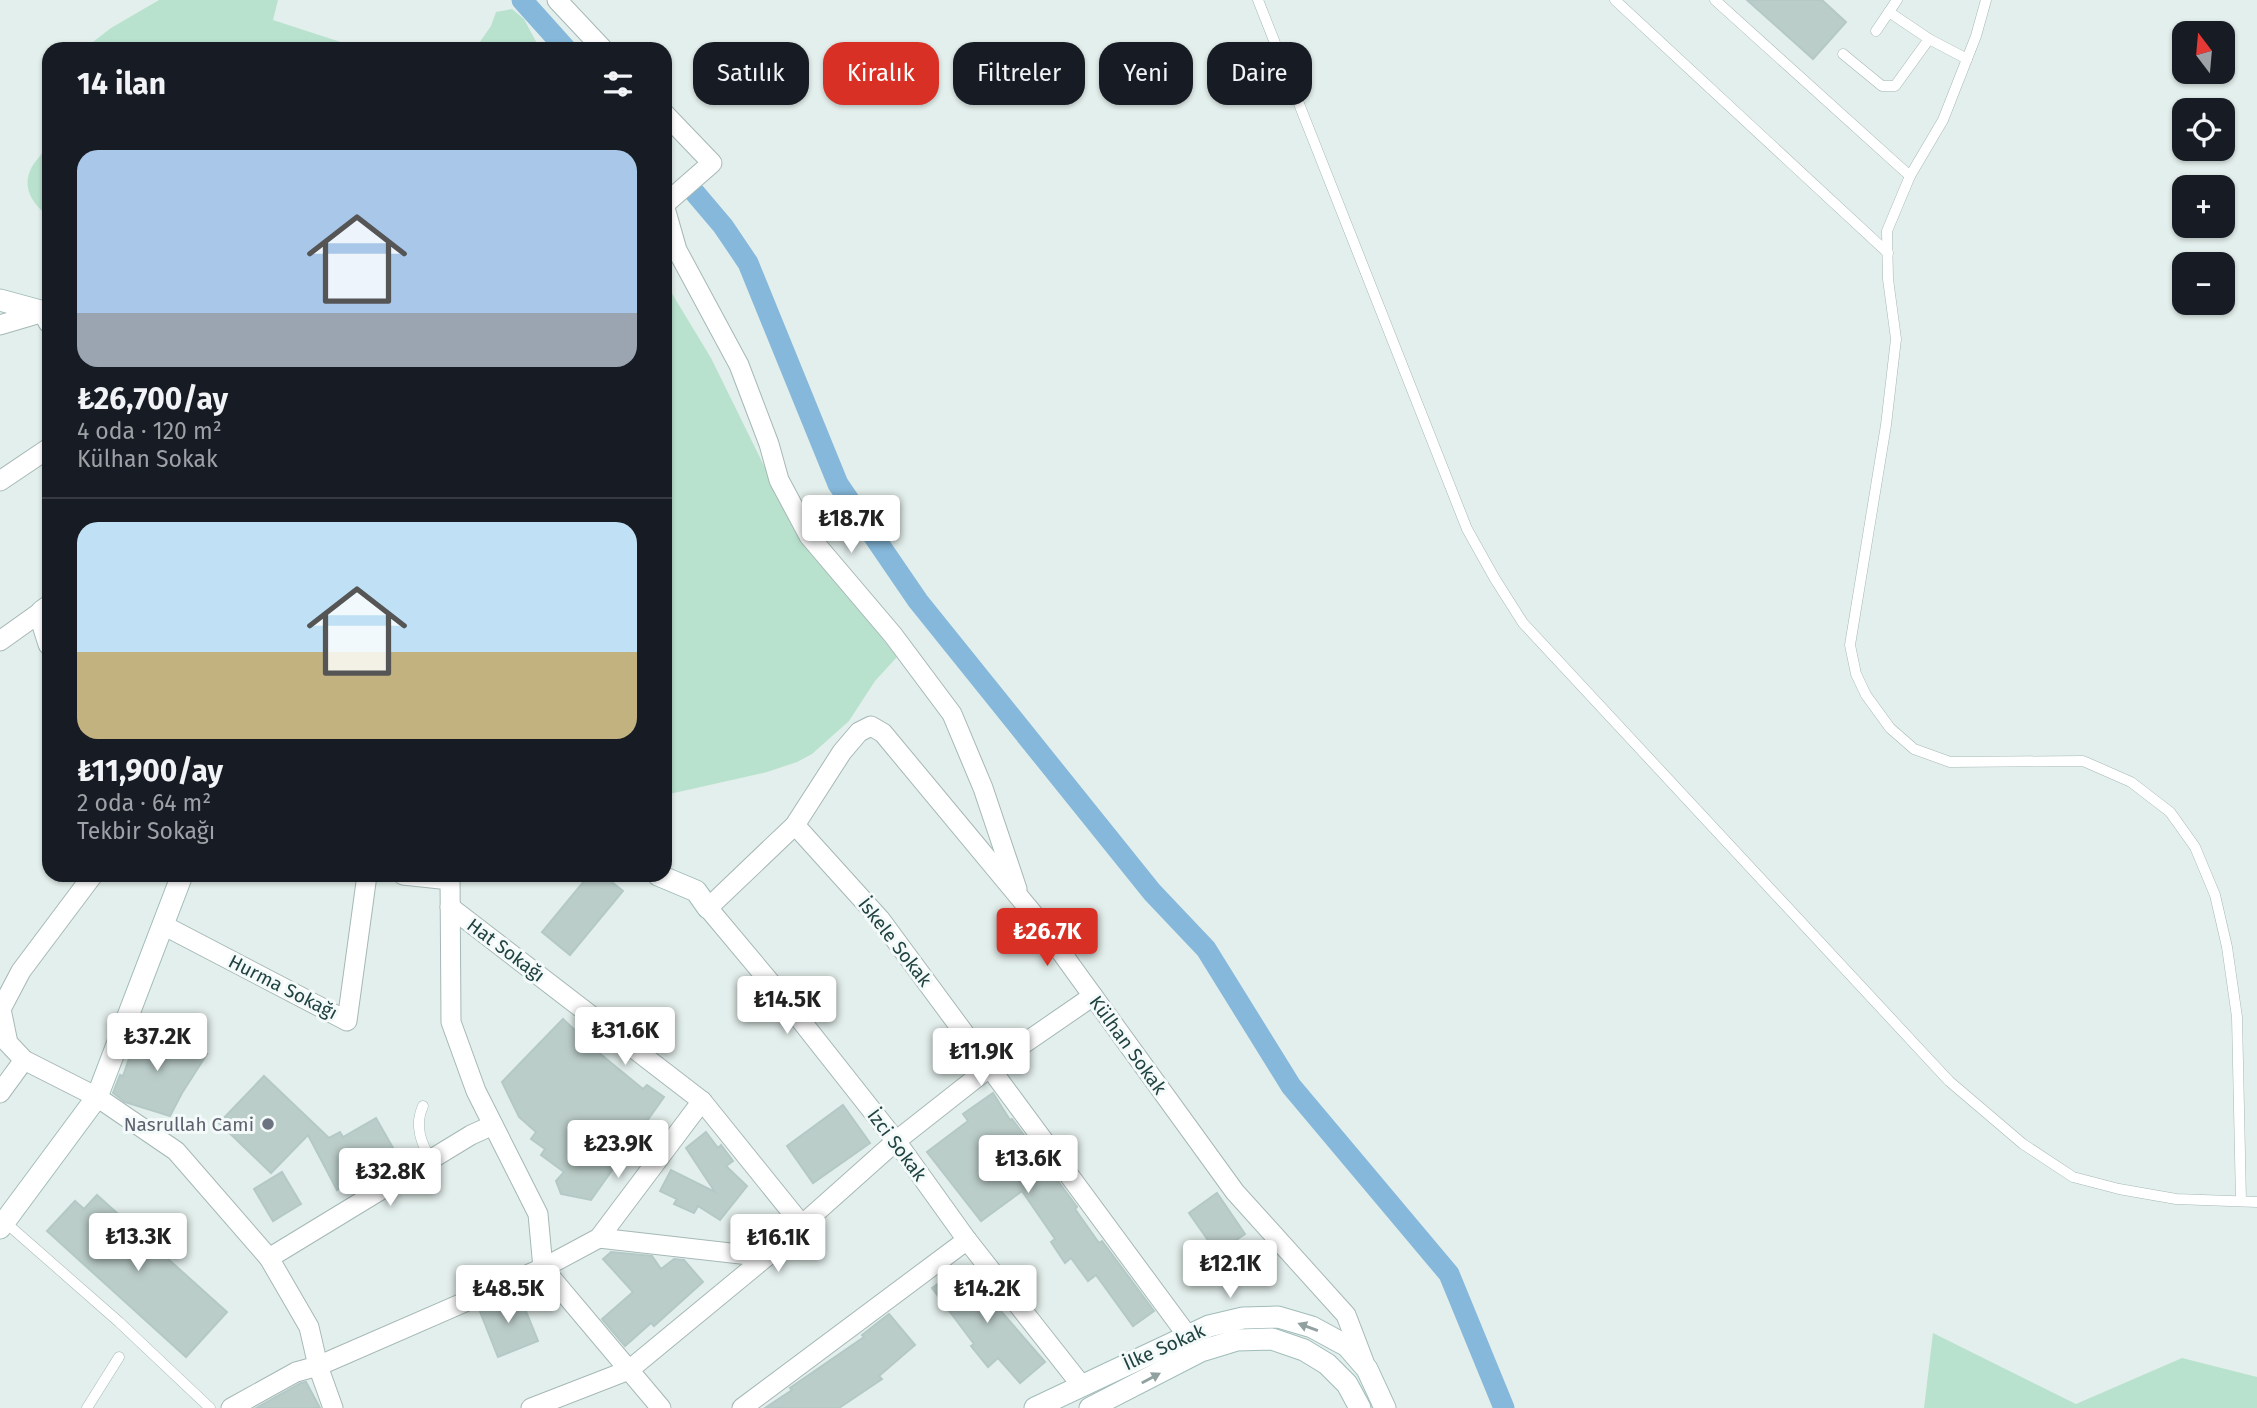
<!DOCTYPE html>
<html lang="tr">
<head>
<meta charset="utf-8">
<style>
  :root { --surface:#171b24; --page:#242831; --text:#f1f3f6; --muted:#9ea1a6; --line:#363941; --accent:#d93025 }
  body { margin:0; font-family:"Fira Sans",sans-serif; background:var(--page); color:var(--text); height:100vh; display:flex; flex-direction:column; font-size:26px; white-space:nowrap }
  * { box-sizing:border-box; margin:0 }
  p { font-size:23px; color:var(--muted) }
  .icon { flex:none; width:38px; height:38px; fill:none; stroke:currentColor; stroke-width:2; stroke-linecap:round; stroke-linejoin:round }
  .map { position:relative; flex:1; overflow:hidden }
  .details { position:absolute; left:42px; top:42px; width:630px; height:840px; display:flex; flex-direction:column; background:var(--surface); border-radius:21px; box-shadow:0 2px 5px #0004 }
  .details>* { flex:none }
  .hud { position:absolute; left:693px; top:42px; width:665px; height:63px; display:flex; gap:14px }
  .needle { width:46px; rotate:344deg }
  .buttons { position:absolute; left:2172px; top:21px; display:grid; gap:14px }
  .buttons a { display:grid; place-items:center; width:63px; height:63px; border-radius:14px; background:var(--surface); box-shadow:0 2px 5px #0004; font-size:35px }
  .price { position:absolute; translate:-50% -60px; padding:0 16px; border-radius:7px; background:#fff; color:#222; font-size:23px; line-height:46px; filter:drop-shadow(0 2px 4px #0008) }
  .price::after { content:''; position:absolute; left:50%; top:42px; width:21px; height:16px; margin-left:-10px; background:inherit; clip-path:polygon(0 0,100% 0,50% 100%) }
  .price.current { background:var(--accent); color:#fff }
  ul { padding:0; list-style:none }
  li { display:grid; align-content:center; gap:14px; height:371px; padding:0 35px }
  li+li { border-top:2px solid var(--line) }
  li span { display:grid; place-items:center; height:217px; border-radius:21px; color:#555 }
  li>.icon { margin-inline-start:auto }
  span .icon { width:126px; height:126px; fill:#fffc; stroke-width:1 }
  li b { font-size:30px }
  h2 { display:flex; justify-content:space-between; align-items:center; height:84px; padding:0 35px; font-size:30px }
  .chip { padding:0 24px; border-radius:21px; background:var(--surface); box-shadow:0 2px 5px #0004; font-size:24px; line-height:63px }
  .chip.current { background:var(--accent); color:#fff }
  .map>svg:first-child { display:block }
</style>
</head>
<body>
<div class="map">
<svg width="2257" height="1408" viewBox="0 0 2257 1408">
  <rect width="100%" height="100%" fill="#e3efec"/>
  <g fill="#b9e2ce">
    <polygon points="159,0 278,0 273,20 362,49 84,49 111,28"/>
    <polygon points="512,9 524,19 540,49 475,49 491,26 496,12"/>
    <path d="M49,142v75c-14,-11 -27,-27 -19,-46 4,-11 15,-18 19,-29z"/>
    <polygon points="665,282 711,358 769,476 821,561 897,657 875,681 849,721 812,754 797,762 767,772 665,795"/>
    <polygon points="1933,1333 2076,1404 2182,1358 2257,1377 2257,1408 1924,1408"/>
  </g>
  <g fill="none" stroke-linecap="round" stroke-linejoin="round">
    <g stroke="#85b8da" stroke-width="21">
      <polyline points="522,0 566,49"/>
      <polyline points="695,193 723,226 748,263 838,484 918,601 1152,892 1206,949 1291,1086 1449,1274 1504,1408"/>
    </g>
  </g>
  <g fill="#bbcdc9" stroke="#b4c9c6" stroke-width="2">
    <polygon points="1747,0 1822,0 1846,22 1813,59"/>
    <polygon points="589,875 603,875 623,891 570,955 542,932"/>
    <polygon points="563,1019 598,1052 643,1089 647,1085 664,1097 591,1200 561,1194 556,1181 564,1172 541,1155 545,1149 531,1139 536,1132 519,1117 502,1082"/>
    <polygon points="139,1030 207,1054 182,1093 170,1116 125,1102 113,1093 120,1075 123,1076"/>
    <polygon points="264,1076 329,1138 340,1132 343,1137 376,1118 397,1155 337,1190 308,1135 271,1173 219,1123"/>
    <polygon points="993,1093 1010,1120 1012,1119 1077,1207 1075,1209 1099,1243 1102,1241 1154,1311 1133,1326 1096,1275 1088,1281 1071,1258 1065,1263 1051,1242 1055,1239 1022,1191 981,1221 927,1152 968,1121 963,1114"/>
    <polygon points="843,1105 870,1143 813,1183 787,1146"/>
    <polygon points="706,1132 718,1148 721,1145 733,1161 726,1166 747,1186 720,1220 698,1206 694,1213 674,1204 677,1199 660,1191 671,1170 715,1192 686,1148"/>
    <polygon points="282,1172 301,1204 273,1221 254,1189"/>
    <polygon points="1217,1193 1245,1234 1217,1253 1189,1213"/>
    <polygon points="97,1195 227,1312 186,1357 47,1231 75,1201 84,1209"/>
    <polygon points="611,1252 652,1256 661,1269 674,1259 684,1260 703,1282 654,1326 651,1323 625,1346 602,1319 633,1292 603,1259"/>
    <polygon points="958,1270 965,1279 976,1271 992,1292 987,1295 1045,1362 1020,1383 998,1358 988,1367 971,1346 974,1344 932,1288"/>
    <polygon points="519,1294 538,1341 498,1357 479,1309"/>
    <polygon points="889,1314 915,1345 879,1376 882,1379 839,1408 765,1408 792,1390 790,1388 864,1337 862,1335"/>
    <polygon points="306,1382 320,1408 256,1408 301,1383"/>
  </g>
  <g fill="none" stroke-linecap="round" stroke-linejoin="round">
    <defs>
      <g id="lane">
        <polyline points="1258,0 1467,529 1495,579 1523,623 1949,1081 2023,1144 2073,1177 2119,1189 2176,1199 2257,1202"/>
        <polyline points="1615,0 1888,253"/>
        <polyline points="1715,0 1910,176"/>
        <polyline points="1986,0 1976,36 1943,120 1910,176 1887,231 1888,279 1896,339 1886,425 1850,645 1856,674 1866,695 1890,728 1914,749 1950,762 2083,761 2131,782 2170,812 2195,847 2215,895 2227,947 2237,1017 2241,1201"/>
        <polyline points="1889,12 1929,39 1967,59"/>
        <polyline points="1876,31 1897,0"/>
        <polyline points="1843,54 1882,86 1895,86 1929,39"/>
        <path d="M423,1106c-9,19 -2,37 8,54"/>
        <polyline points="5,1222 119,1322 210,1408"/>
        <polyline points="87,1408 119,1357"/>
      </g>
      <g id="street">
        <polyline points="557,0 603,49"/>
        <polyline points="665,114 712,163 665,204"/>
        <polyline points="665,208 677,250 739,365 769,444 779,480 809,536 893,635 952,714 983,788 1017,889"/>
        <polyline points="0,325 44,312"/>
        <polyline points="0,481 49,448"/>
        <polyline points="0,641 42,611"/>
        <polyline points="795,825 880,919 1187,1335"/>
        <polyline points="93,875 21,971 1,1009 8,1043 24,1060 97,1097 176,1151 269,1258 309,1327 318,1366 333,1408"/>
        <polyline points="403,875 450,880"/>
        <polyline points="450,875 451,1022 476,1091 538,1214 543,1268"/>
        <polyline points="450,907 702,1101 802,1225"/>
        <polyline points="163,925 347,1021 367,875"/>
        <polyline points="0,1093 24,1060"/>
        <polyline points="599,1238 766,1257"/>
        <polyline points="269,1258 471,1135 493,1125"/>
        <polyline points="543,1268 661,1408"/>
        <polyline points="1082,1386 967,1240 896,1141 780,994 708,908 795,825 842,752 859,732 871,726 883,733 1035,916 1235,1192 1346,1315 1364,1362"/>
        <polyline points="231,1408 296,1372 318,1366 543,1268 599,1238 702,1101"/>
        <polyline points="531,1408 629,1370 766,1257 896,1141 990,1067 1093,996"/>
        <polyline points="742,1408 967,1240"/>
      </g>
      <g id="secondary">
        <polyline points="0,300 44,312 49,322"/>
        <polyline points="49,606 42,611 43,625 49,644"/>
        <polyline points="658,875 696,891 708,908"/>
        <polyline points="0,1228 97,1097 182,875"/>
        <polyline points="1035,1408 1209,1326 1243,1318 1278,1317 1312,1327 1347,1346 1367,1369 1385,1408"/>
        <polyline points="1090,1408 1201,1351 1237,1340 1272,1339 1304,1350 1327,1364 1347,1384 1360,1408"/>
      </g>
    </defs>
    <use href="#lane" stroke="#a5b8b6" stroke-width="11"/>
    <use href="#street" stroke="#a5b8b6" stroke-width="21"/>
    <use href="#secondary" stroke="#a0bcb9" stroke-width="23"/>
    <use href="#lane" stroke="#fff" stroke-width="10"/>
    <use href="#street" stroke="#fff" stroke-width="19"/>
    <use href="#secondary" stroke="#fff" stroke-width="21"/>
  </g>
  <defs><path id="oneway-solid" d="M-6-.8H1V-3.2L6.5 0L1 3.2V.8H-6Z" transform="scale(1.75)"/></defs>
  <g fill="#90a1a0">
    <use href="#oneway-solid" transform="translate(1308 1327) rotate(-160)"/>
    <use href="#oneway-solid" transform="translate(1151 1378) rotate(-28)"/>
  </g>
  <circle fill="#6b7280" stroke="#f4faf9" stroke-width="2.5" cx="268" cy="1124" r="7"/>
  <g text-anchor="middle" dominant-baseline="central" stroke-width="6" stroke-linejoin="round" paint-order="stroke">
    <g font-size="19" fill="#204342" stroke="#f4faf9">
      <text transform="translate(895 942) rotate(52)">İskele Sokak</text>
      <text transform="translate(506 950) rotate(37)">Hat Sokağı</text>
      <text transform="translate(283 987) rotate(27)">Hurma Sokağı</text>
      <text transform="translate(1128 1045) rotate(54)">Külhan Sokak</text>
      <text transform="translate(897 1145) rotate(53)">İzci Sokak</text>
      <text transform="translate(1164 1347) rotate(-24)">İlke Sokak</text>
    </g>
    <g font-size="19" fill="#5b616d" stroke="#f4faf9" text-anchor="end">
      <text x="254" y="1124">Nasrullah Cami</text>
    </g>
  </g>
</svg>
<div class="buttons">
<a><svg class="needle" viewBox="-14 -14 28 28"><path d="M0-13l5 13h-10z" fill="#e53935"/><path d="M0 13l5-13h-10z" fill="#9ea1a6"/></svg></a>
<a><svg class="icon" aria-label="locate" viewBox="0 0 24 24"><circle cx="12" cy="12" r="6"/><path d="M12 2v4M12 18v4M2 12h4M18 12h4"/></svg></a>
<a>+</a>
<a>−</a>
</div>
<b class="price" style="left:851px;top:555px">₺18.7K</b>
<b class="price current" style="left:1047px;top:968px">₺26.7K</b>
<b class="price" style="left:787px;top:1036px">₺14.5K</b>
<b class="price" style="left:625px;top:1067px">₺31.6K</b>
<b class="price" style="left:157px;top:1073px">₺37.2K</b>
<b class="price" style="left:981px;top:1088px">₺11.9K</b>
<b class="price" style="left:618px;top:1180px">₺23.9K</b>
<b class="price" style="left:1028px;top:1195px">₺13.6K</b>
<b class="price" style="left:390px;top:1208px">₺32.8K</b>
<b class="price" style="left:138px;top:1273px">₺13.3K</b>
<b class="price" style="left:778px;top:1274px">₺16.1K</b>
<b class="price" style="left:1230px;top:1300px">₺12.1K</b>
<b class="price" style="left:508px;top:1325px">₺48.5K</b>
<b class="price" style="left:987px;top:1325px">₺14.2K</b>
<div class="hud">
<a class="chip">Satılık</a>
<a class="chip current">Kiralık</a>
<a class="chip">Filtreler</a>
<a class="chip">Yeni</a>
<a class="chip">Daire</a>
</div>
<section class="details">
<h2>14 ilan<svg class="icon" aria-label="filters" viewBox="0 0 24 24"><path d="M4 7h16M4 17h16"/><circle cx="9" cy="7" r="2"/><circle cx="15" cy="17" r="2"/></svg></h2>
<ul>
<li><span style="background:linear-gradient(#a9c7e8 75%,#9aa5b1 0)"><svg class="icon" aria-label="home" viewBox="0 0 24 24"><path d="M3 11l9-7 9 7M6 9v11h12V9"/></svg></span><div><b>₺26,700/ay</b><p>4 oda · 120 m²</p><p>Külhan Sokak</p></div></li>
<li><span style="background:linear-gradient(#bfe0f5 60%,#c2b280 0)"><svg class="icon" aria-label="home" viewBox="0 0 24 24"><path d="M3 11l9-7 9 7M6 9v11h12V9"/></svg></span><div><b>₺11,900/ay</b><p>2 oda · 64 m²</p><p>Tekbir Sokağı</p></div></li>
</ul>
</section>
</div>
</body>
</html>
